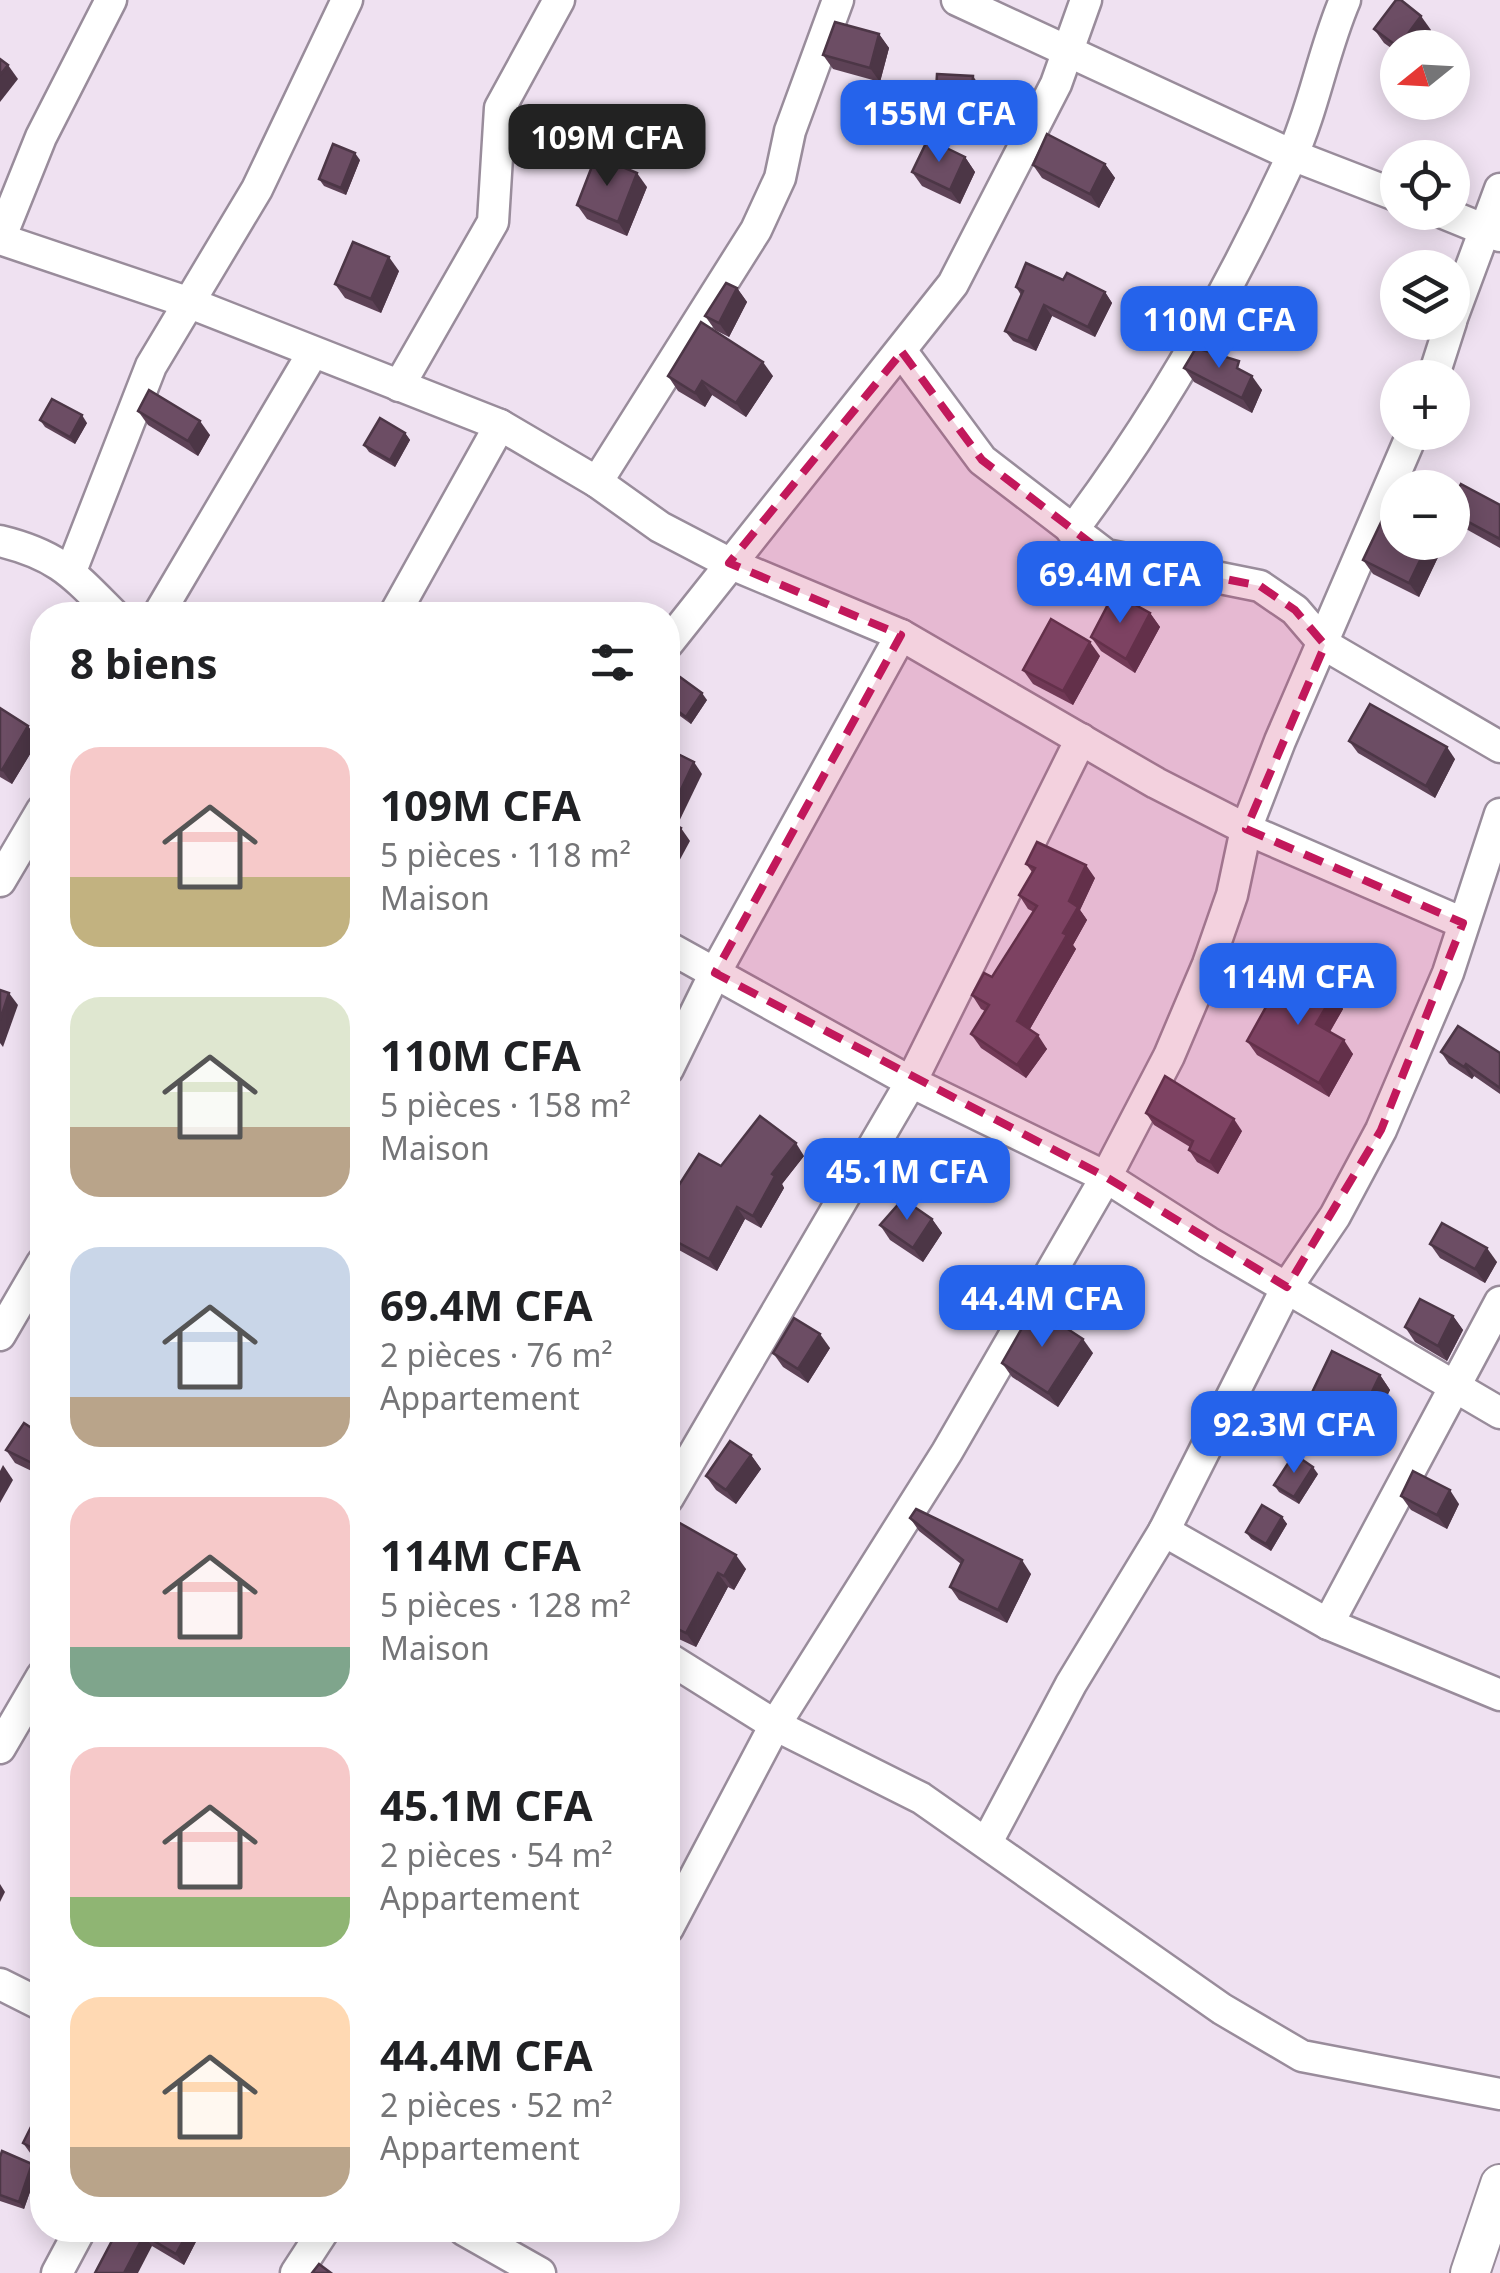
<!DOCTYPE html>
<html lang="fr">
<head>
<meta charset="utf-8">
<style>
  :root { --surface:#fff; --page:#f2f2f2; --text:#202124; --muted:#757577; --accent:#2563eb }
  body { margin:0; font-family:"Noto Sans",sans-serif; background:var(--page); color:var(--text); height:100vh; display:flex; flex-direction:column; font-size:38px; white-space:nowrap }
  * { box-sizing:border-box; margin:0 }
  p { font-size:32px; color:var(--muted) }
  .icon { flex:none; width:55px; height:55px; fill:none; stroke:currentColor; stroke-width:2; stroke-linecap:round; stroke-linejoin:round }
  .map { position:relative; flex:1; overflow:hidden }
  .side { position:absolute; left:30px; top:602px; width:650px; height:1640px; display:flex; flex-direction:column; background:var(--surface); border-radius:40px; box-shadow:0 5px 25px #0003 }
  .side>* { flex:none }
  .needle { width:65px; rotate:252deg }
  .controls { position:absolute; left:1380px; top:30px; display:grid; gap:20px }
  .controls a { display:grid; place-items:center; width:90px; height:90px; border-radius:50%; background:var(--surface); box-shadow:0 5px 25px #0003; font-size:50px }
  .price { position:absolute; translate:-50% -85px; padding:0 22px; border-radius:20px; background:var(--accent); color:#fff; font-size:32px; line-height:65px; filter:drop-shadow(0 2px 5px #0008) }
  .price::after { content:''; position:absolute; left:50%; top:60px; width:30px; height:22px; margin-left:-15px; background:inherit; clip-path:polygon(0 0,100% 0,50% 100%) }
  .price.active { background:#222; color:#fff }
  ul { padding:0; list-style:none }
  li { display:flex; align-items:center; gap:30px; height:250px; padding:0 40px }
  li span { display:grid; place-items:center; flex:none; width:280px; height:200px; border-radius:30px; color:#555 }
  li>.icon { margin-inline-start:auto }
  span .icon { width:120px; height:120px; fill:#fffc; stroke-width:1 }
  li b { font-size:42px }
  h2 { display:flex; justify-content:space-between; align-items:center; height:120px; padding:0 40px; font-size:42px }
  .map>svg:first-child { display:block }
</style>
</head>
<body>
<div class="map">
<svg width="1500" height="2273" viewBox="0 0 1500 2273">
  <rect width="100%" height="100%" fill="#efe1f1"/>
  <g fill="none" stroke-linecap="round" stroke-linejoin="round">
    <defs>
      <g id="minor">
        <polyline points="957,0 1292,155 1398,196"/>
        <polyline points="1441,212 1500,236"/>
        <polyline points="0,239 190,303 500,425 597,482 660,527 729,563 901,635 1156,783 1246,829 1463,923"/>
        <polyline points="0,239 41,137 111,0"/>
        <polyline points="1452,318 1500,189"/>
        <polyline points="902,352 982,460 1106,555 1260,586 1295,610 1325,645 1500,747"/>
        <polyline points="1433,378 1451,322"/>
        <polyline points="399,386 493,222 500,108 559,0"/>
        <polyline points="597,482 756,230 780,178 790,131 838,0"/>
        <path d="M1072,531c86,-114 159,-243 219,-373 23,-50 32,-107 54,-158"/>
        <path d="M0,541c58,14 73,33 114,74"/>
        <polyline points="71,571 151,366 257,189 347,0"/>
        <polyline points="158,615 312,354"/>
        <polyline points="394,615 500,425"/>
        <polyline points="668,643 953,284 1056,84 1086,0"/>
        <polyline points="0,881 42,810"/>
        <polyline points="668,947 911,1082 1106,1177 1208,1242 1500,1413"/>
        <polyline points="668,1069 715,973 901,635"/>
        <polyline points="0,1335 42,1263"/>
        <polyline points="668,1498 911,1082 1081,739"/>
        <polyline points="1164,1531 1328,1624 1500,1695"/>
        <polyline points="1328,1624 1500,1302"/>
        <polyline points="668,1658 775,1725 921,1798 1222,2009 1302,2056 1500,2094"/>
        <polyline points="0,1748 42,1676"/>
        <polyline points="987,1842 1071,1684 1164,1531 1287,1287 1335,1216 1381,1130 1448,973 1500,814"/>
        <polyline points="668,1928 775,1725 947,1452 1106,1177 1169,1056 1208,964 1232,895 1246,829 1280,741 1413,432"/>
        <polyline points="0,1984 42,2005"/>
        <polyline points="464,2230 540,2273"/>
        <polyline points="57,2273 80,2230"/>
        <polyline points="296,2273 324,2230"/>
      </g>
      <polyline id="tertiary" points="1470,2273 1500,2184"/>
    </defs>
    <use href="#minor" stroke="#998c9b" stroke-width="35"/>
    <use href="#tertiary" stroke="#998c9b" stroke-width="42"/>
    <use href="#minor" stroke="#fff" stroke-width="30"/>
    <use href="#tertiary" stroke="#fff" stroke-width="38"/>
  </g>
  <g fill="#5d4256">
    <polygon points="1374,29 1431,30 1398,48 1398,53 1384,43"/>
    <polygon points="879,34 889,48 880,82 833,69 823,55"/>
    <polygon points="983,91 981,125 945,123 935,109"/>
    <polygon points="965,157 975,172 960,204 922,186 912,172"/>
    <polygon points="360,160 346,195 324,186 319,179"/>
    <polygon points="1105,164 1115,178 1099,208 1042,178 1033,165"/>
    <polygon points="647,187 627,236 587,219 577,205"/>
    <polygon points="399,271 381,313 345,298 335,284"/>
    <polygon points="1063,280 1105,292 1112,303 1095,337 1052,316 1036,351 1013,341 1005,331 1021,295 1016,287"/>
    <polygon points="737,288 747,302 729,337 715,330 705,316"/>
    <polygon points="1184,368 1248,374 1262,390 1252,413 1194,382"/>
    <polygon points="668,376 773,376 746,417 712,395 705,407 678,391"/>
    <polygon points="138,411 210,435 198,456 148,425"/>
    <polygon points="40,420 87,423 75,444 45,427"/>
    <polygon points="405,433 410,440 395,467 369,452 364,445"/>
    <polygon points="1452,500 1500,505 1500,548 1457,524 1452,518"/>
    <polygon points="1441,551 1419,597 1373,574 1363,560"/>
    <polygon points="1150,613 1160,627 1135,673 1101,651 1091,637"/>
    <polygon points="1100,656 1073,705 1033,684 1023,670"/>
    <polygon points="668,696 707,700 691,724 669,708"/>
    <polygon points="0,708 28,726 38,741 12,784 0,777"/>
    <polygon points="1349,741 1455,759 1435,798 1358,753"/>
    <polygon points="1026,864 1095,878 1080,910 1087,920 1073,945 1076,949 1030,1029 1047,1049 1026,1078 981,1048 971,1034 985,1011 981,1009 972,995 992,977 1034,912 1028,909 1019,895 1032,872"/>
    <polygon points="1333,995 1343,1009 1330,1032 1353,1054 1329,1097 1257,1055 1247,1041 1274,1000"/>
    <polygon points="1441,1052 1500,1053 1500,1094 1474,1076 1472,1079 1449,1064"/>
    <polygon points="1146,1113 1242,1131 1218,1174 1197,1162 1189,1150 1190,1147 1154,1125"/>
    <polygon points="804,1156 782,1184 784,1188 761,1228 745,1219 717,1271 668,1244 668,1202 721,1166"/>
    <polygon points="932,1219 942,1233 923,1262 890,1240 880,1225"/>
    <polygon points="1430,1244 1497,1262 1485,1283 1440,1258"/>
    <polygon points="1453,1316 1463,1330 1447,1361 1415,1342 1405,1327"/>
    <polygon points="830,1348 808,1383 783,1367 773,1353"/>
    <polygon points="1093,1353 1058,1407 1012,1377 1002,1363"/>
    <polygon points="1380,1375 1390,1390 1365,1441 1316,1417 1307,1403"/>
    <polygon points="42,1435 42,1476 15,1463 6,1450"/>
    <polygon points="751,1455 761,1469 736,1504 716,1490 706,1476"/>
    <polygon points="1318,1474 1299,1504 1279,1492 1274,1485"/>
    <polygon points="1401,1496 1459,1504 1447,1529 1411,1510"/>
    <polygon points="1282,1517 1287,1524 1271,1551 1251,1539 1246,1532"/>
    <polygon points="910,1518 1031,1574 1007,1623 959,1600 950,1587 961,1564 919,1531"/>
    <polygon points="668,1542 746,1569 734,1590 728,1587 696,1647 668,1634"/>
    <polygon points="42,1838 42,1872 32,1858"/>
    <polygon points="42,2110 42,2162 33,2157 23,2143"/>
    <polygon points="0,2157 37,2172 24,2209 0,2201"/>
    <polygon points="202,2230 184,2265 152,2246 112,2241 105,2231"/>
  </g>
  <g fill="#4c3646">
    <polygon points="1421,16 1431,30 1418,48 1398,48"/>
    <polygon points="879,34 889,48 880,82 870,68"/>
    <polygon points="8,65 18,79 0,102 0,75"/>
    <polygon points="973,76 983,91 981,125 971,111"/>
    <polygon points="355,153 360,160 346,195 341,188"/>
    <polygon points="965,157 975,172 960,204 950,190"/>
    <polygon points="1105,164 1115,178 1099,208 1090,194"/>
    <polygon points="637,173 647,187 627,236 618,222"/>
    <polygon points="389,257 399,271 381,313 371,299"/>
    <polygon points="737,288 747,302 729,337 719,323"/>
    <polygon points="1105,292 1112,303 1095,337 1088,327"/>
    <polygon points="1044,305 1052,316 1036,351 1028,341"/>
    <polygon points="763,362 773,376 746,417 736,403"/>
    <polygon points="1252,376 1262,390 1252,413 1242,398"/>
    <polygon points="702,381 712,395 705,407 695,393"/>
    <polygon points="82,415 87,423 75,444 70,437"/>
    <polygon points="200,421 210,435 198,456 188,441"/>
    <polygon points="405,433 410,440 395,467 390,460"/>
    <polygon points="1429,542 1435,542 1441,551 1419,597 1409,583"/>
    <polygon points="1150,613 1160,627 1135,673 1126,659"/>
    <polygon points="1090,642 1100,656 1073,705 1063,691"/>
    <polygon points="702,693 707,700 691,724 686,717"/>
    <polygon points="28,726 38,741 12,784 2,770"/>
    <polygon points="1447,747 1455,759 1435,798 1426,786"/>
    <polygon points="694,762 702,774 674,832 668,823 668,817"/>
    <polygon points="681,828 690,841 670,878 668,875 668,854"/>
    <polygon points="1086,865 1095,878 1080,910 1087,920 1073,945 1076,949 1027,1034 1017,1021 1063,933 1069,901"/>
    <polygon points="9,993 18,1005 3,1047 0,1043 0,1020"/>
    <polygon points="1333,995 1343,1009 1326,1038 1316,1024"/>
    <polygon points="1038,1035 1047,1049 1026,1078 1017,1065"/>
    <polygon points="1344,1040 1353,1054 1329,1097 1319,1083"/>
    <polygon points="1466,1064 1474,1076 1472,1079 1464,1067"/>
    <polygon points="1234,1119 1242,1131 1218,1174 1210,1162"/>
    <polygon points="796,1143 804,1156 782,1184 784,1188 761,1228 753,1216 772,1174"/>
    <polygon points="737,1207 745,1219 717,1271 709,1259"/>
    <polygon points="932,1219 942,1233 923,1262 913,1248"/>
    <polygon points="1487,1248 1497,1262 1485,1283 1475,1269"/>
    <polygon points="1453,1316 1463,1330 1447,1361 1438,1346"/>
    <polygon points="820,1334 830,1348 808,1383 798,1369"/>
    <polygon points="1083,1339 1093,1353 1058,1407 1048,1393"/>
    <polygon points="1380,1375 1390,1390 1365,1441 1355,1427"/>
    <polygon points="751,1455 761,1469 736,1504 726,1490"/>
    <polygon points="3,1465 13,1480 0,1503 0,1471"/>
    <polygon points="1313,1467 1318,1474 1299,1504 1294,1497"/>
    <polygon points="1450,1490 1459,1504 1447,1529 1437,1515"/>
    <polygon points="1282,1517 1287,1524 1271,1551 1266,1544"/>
    <polygon points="736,1555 746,1569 734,1590 724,1576"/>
    <polygon points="1022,1560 1031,1574 1007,1623 998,1610"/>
    <polygon points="718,1573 728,1587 696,1647 686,1633"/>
    <polygon points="0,1884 5,1892 0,1902"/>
    <polygon points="32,2164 37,2172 24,2209 19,2202"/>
    <polygon points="189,2230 202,2230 184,2265 176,2254"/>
    <polygon points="144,2235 152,2246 138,2273 124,2273"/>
  </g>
  <g fill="#6c4d64" stroke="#4c3646" stroke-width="2.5">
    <polygon points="1396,0 1401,0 1421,16 1398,47 1374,29"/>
    <polygon points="835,22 879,34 870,68 823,55"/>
    <polygon points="0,59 8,65 0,75"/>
    <polygon points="937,74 973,76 971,111 935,109"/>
    <polygon points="1047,134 1105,164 1090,194 1033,165"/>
    <polygon points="928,139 965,157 950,190 912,172"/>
    <polygon points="333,144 355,153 341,188 319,179"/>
    <polygon points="596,156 637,173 618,222 577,205"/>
    <polygon points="353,242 389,257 371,299 335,284"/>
    <polygon points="1026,263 1063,280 1067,273 1105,292 1088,327 1044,305 1028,341 1005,331 1023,291 1016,287"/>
    <polygon points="726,283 737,288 719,323 705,316"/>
    <polygon points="701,322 763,362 736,403 702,381 695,393 668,376"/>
    <polygon points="1196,348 1239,361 1237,368 1252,376 1242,398 1184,368"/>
    <polygon points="149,390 200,421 188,441 138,411"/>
    <polygon points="52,399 82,415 70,437 40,420"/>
    <polygon points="380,418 405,433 390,460 364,445"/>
    <polygon points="1461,484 1500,505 1500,539 1452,513 1452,500"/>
    <polygon points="1385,514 1398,521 1398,542 1429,542 1409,583 1363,560"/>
    <polygon points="1114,593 1150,613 1126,659 1091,637"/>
    <polygon points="1051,619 1090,642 1063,691 1023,670"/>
    <polygon points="680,677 702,693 686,717 668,704 668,696"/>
    <polygon points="1370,704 1447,747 1426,786 1349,741"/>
    <polygon points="0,708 28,726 2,770 0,769"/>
    <polygon points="670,750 694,762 668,817 668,756"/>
    <polygon points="668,821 681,828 668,854"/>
    <polygon points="1037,842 1086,865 1069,901 1078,907 1063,933 1067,935 1017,1021 1038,1035 1017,1065 971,1034 989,1005 972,995 984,973 992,977 1037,906 1019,895 1035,868 1026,864"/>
    <polygon points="1290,971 1333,995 1316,1024 1344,1040 1319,1083 1247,1041 1271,998 1274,1000"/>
    <polygon points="0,990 9,993 0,1020"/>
    <polygon points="1458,1026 1500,1053 1500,1088 1466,1064 1464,1067 1441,1052"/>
    <polygon points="1165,1076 1234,1119 1210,1162 1189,1150 1193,1141 1146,1113"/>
    <polygon points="760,1116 796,1143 772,1174 775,1176 753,1216 737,1207 709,1259 668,1237 668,1202 699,1154 721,1166"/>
    <polygon points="903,1199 932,1219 913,1248 880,1225"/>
    <polygon points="1442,1223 1487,1248 1475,1269 1430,1244"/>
    <polygon points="1420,1299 1453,1316 1438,1346 1405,1327"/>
    <polygon points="1034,1307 1083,1339 1048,1393 1002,1363"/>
    <polygon points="794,1318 820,1334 798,1369 773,1353"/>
    <polygon points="1332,1351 1380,1375 1355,1427 1307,1403"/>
    <polygon points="24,1423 42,1435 42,1468 6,1450"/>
    <polygon points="730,1441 751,1455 726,1490 706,1476"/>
    <polygon points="1294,1454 1313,1467 1294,1497 1274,1485"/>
    <polygon points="1413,1471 1450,1490 1437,1515 1401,1496"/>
    <polygon points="1262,1505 1282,1517 1266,1544 1246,1532"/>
    <polygon points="916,1509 1022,1560 998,1610 950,1587 963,1560 910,1518"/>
    <polygon points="678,1522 736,1555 724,1576 718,1573 686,1633 668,1624 668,1542"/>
    <polygon points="42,1838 42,1864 32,1858"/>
    <polygon points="40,2109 42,2110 42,2153 23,2143"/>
    <polygon points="2,2151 32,2164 19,2202 0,2195 0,2157"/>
    <polygon points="105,2230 189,2230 176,2254 144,2235 124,2273 95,2273 115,2235"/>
    <polygon points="319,2264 331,2273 312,2273"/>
  </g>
  <path fill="#c2185b" fill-opacity="0.2" stroke="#c2185b" stroke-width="8" stroke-dasharray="20 12" stroke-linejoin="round" d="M902,352l80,108 124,95 154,31 35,24 30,35 -79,184 217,94 -82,207 -94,157 -181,-110 -391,-204 186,-338 -172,-72z"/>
</svg>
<div class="controls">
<a><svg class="needle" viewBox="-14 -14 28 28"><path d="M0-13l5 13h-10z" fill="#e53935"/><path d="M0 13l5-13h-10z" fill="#757577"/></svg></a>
<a><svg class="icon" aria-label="locate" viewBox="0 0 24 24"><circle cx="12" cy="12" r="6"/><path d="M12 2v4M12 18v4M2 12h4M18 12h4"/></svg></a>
<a><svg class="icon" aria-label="layers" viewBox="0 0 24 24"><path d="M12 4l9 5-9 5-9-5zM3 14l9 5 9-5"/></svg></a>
<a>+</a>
<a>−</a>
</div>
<b class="price" style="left:939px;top:165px">155M CFA</b>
<b class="price active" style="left:607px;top:189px">109M CFA</b>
<b class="price" style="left:1219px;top:371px">110M CFA</b>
<b class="price" style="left:1120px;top:626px">69.4M CFA</b>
<b class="price" style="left:1298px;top:1028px">114M CFA</b>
<b class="price" style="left:907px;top:1223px">45.1M CFA</b>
<b class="price" style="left:1042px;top:1350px">44.4M CFA</b>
<b class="price" style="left:1294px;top:1476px">92.3M CFA</b>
<section class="side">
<h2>8 biens<svg class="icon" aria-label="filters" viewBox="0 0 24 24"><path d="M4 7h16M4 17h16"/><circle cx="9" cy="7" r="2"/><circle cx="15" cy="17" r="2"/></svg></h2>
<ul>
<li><span style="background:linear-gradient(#f6c9c9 65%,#c2b280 0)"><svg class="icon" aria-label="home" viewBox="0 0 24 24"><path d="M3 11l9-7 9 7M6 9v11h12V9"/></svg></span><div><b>109M CFA</b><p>5 pièces · 118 m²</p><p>Maison</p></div></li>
<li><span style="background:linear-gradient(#dfe7d0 65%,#b9a48a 0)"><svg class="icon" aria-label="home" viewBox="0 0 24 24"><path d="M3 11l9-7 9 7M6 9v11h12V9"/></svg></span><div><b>110M CFA</b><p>5 pièces · 158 m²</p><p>Maison</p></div></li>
<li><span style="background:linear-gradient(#c9d6e8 75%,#b9a48a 0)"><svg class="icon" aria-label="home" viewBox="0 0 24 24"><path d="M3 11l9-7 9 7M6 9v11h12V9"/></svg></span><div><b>69.4M CFA</b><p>2 pièces · 76 m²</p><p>Appartement</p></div></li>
<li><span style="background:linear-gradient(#f6c9c9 75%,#7fa58c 0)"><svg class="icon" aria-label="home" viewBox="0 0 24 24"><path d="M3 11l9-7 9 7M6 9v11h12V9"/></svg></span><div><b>114M CFA</b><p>5 pièces · 128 m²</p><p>Maison</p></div></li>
<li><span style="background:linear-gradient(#f6c9c9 75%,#8fb573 0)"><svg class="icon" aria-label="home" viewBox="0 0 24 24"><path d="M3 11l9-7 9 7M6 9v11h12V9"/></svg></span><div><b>45.1M CFA</b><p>2 pièces · 54 m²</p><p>Appartement</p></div></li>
<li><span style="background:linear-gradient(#ffd9b3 75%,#b9a48a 0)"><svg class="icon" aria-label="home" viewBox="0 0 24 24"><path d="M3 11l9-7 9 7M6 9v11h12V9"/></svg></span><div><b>44.4M CFA</b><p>2 pièces · 52 m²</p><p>Appartement</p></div></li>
</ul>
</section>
</div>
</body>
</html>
